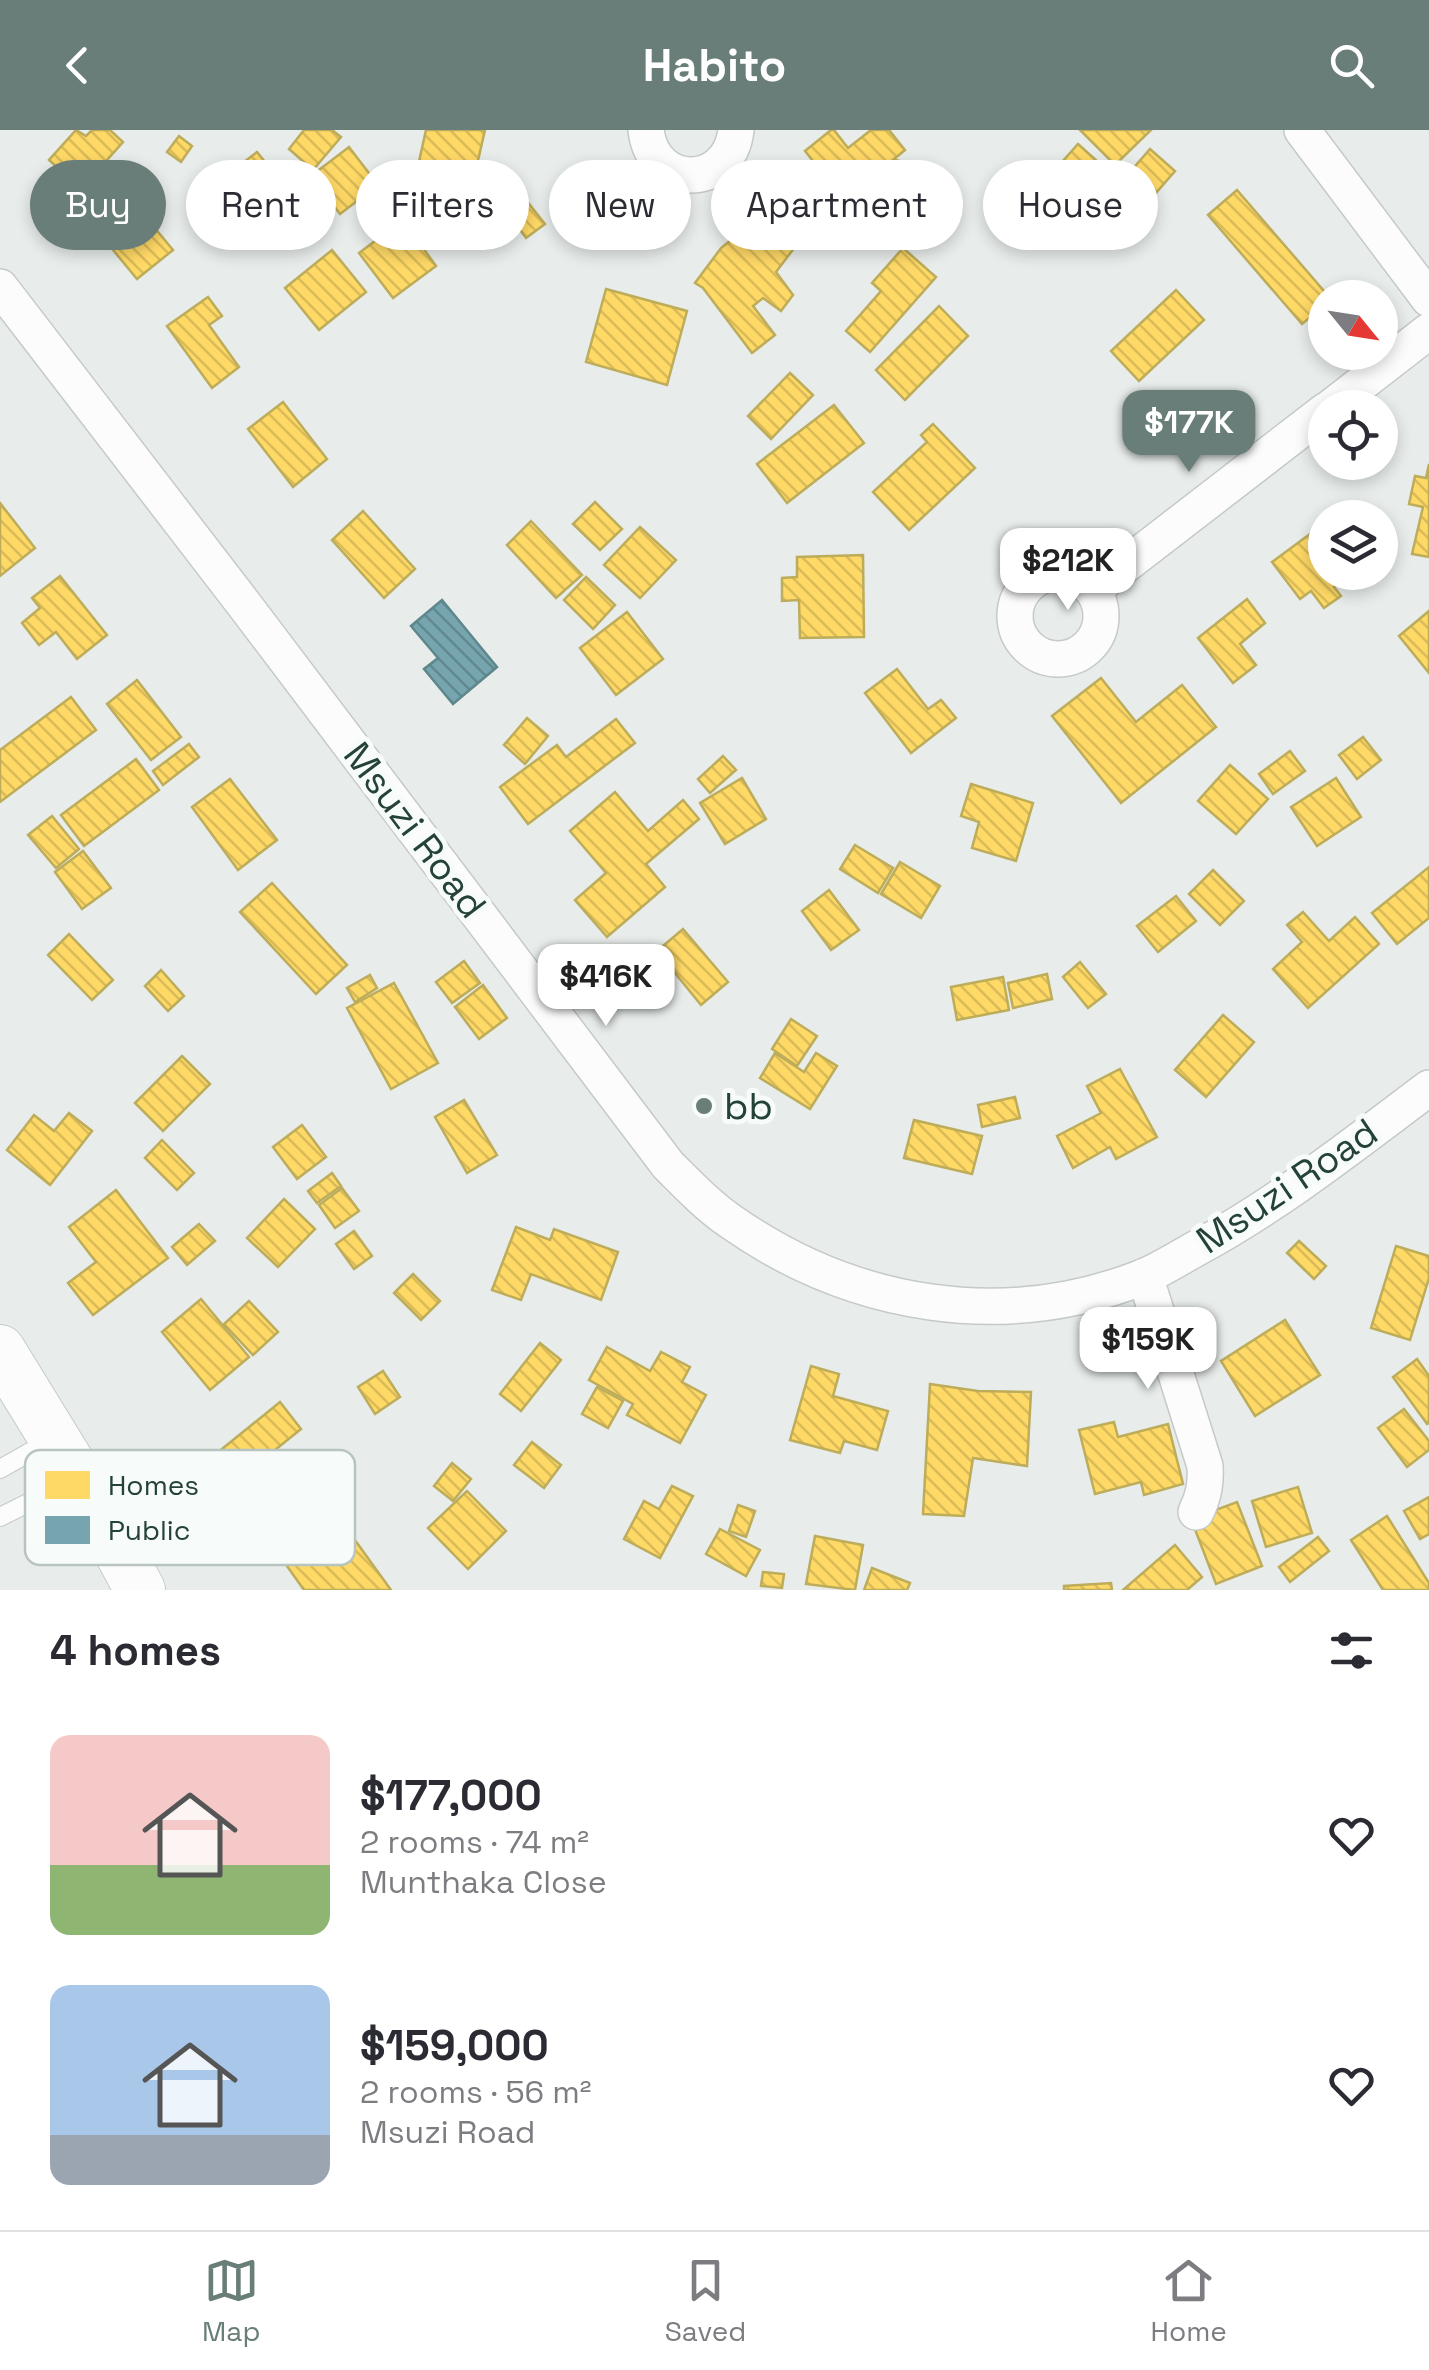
<!DOCTYPE html>
<html lang="en">
<head>
<meta charset="utf-8">
<style>
  :root { --surface:#fff; --page:#f2f2f3; --text:#2b2b33; --muted:#7c7c81; --line:#e1e1e2; --accent:#697e78 }
  body { margin:0; font-family:"Space Grotesk",sans-serif; background:var(--page); color:var(--text); height:100vh; display:flex; flex-direction:column; font-size:38px; white-space:nowrap }
  * { box-sizing:border-box; margin:0 }
  p { font-size:32px; color:var(--muted) }
  .icon { flex:none; width:55px; height:55px; fill:none; stroke:currentColor; stroke-width:2; stroke-linecap:round; stroke-linejoin:round }
  .map { position:relative; height:1460px; overflow:hidden }
  .details { display:flex; flex-direction:column; background:var(--surface); flex:1 }
  .details>* { flex:none }
  .top-card { position:absolute; left:30px; top:30px; width:1370px; height:90px; display:flex; gap:20px }
  .needle { width:65px; rotate:120deg }
  .controls { position:absolute; left:1308px; top:150px; display:grid; gap:20px }
  .controls a { display:grid; place-items:center; width:90px; height:90px; border-radius:50%; background:var(--surface); box-shadow:0 5px 15px #0003; font-size:50px }
  .price { position:absolute; translate:-50% -85px; padding:0 22px; border-radius:20px; background:#fff; color:#222; font-size:32px; line-height:65px; filter:drop-shadow(0 2px 5px #0008) }
  .price::after { content:''; position:absolute; left:50%; top:60px; width:30px; height:22px; margin-left:-15px; background:inherit; clip-path:polygon(0 0,100% 0,50% 100%) }
  .price.current { background:var(--accent); color:#fff }
  ul { padding:0; list-style:none }
  li { display:flex; align-items:center; gap:30px; height:250px; padding:0 50px }
  li span { display:grid; place-items:center; flex:none; width:280px; height:200px; border-radius:20px; color:#555 }
  li>.icon { margin-inline-start:auto }
  span .icon { width:120px; height:120px; fill:#fffc; stroke-width:1 }
  li b { font-size:42px }
  h2 { display:flex; justify-content:space-between; align-items:center; height:120px; padding:0 50px; font-size:42px }
  .tag { padding:0 35px; border-radius:45px; background:var(--surface); box-shadow:0 5px 15px #0003; font-size:35px; line-height:90px }
  .tag.current { background:var(--accent); color:#fff }
  header { display:flex; justify-content:space-between; align-items:center; height:130px; padding:0 50px; background:var(--accent); color:#fff; font-size:45px; font-weight:600 }
  .dock { display:flex; justify-content:space-around; align-items:center; height:140px; border-top:2px solid var(--line); background:var(--surface); font-size:28px; color:var(--muted) }
  .dock a { display:grid; justify-items:center; gap:5px }
  .dock .current { color:var(--accent) }
  .map>svg:first-child { display:block }
</style>
</head>
<body>
<header><svg class="icon" aria-label="back" viewBox="0 0 24 24"><path d="M15 5l-7 7 7 7"/></svg>Habito<svg class="icon" aria-label="search" viewBox="0 0 24 24"><circle cx="10" cy="10" r="6"/><path d="M15 15l6 6"/></svg></header>
<div class="map">
<svg width="1429" height="1460" viewBox="0 0 1429 1460">
  <defs>
    <pattern id="homes-back-hatch" width="6" height="6" patternUnits="userSpaceOnUse" patternTransform="scale(2.5)"><rect width="6" height="6" fill="#ffd966"/><path d="M-1 5l2 2M0 0l6 6M5-1l2 2" fill="none" stroke="#dabb59"/></pattern>
    <pattern id="public-back-hatch" width="6" height="6" patternUnits="userSpaceOnUse" patternTransform="scale(2.5)"><rect width="6" height="6" fill="#76a5af"/><path d="M-1 5l2 2M0 0l6 6M5-1l2 2" fill="none" stroke="#61888f"/></pattern>
  </defs>
  <rect width="100%" height="100%" fill="#e8edeb"/>
  <g fill="url(#homes-back-hatch)" stroke="#bdac59" stroke-width="2.5">
    <polygon points="76,0 86,6 92,0 110,0 123,12 81,59 49,30"/>
    <polygon points="304,0 332,0 341,7 313,40 289,19"/>
    <polygon points="426,0 485,0 474,48 418,36"/>
    <polygon points="831,0 834,0 848,18 871,0 889,0 905,20 844,70 805,21"/>
    <polygon points="1080,0 1151,0 1115,35"/>
    <polygon points="179,6 192,16 181,32 167,22"/>
    <polygon points="1078,14 1097,31 1066,66 1047,49"/>
    <polygon points="349,17 378,55 340,84 311,46"/>
    <polygon points="1150,19 1175,41 1142,79 1117,57"/>
    <polygon points="257,22 286,58 242,92 214,55"/>
    <polygon points="895,30 914,34 909,54 891,50"/>
    <polygon points="1237,60 1330,168 1325,168 1325,175 1302,194 1208,85"/>
    <polygon points="125,62 173,120 137,149 90,92"/>
    <polygon points="526,70 545,94 526,108 508,83"/>
    <polygon points="784,83 804,105 776,142 793,165 781,181 763,168 753,176 775,205 752,223 703,158 695,153 721,118 737,105 751,116 766,96"/>
    <polygon points="403,90 436,136 393,168 359,123"/>
    <polygon points="903,118 936,147 870,222 846,201 881,161 872,153"/>
    <polygon points="332,120 366,162 319,200 285,158"/>
    <polygon points="606,159 687,181 667,255 586,232"/>
    <polygon points="1176,160 1204,190 1139,251 1111,221"/>
    <polygon points="208,167 222,186 209,195 239,237 212,258 167,196"/>
    <polygon points="939,176 968,206 905,270 876,240"/>
    <polygon points="790,243 813,265 771,309 748,286"/>
    <polygon points="283,272 327,329 293,357 248,299"/>
    <polygon points="834,275 864,313 787,373 757,334"/>
    <polygon points="933,294 975,338 909,400 873,362 927,312 921,305"/>
    <polygon points="1429,334 1429,427 1412,424 1423,377 1409,374 1415,346 1426,348"/>
    <polygon points="595,372 622,399 600,420 573,394"/>
    <polygon points="0,373 35,418 0,446"/>
    <polygon points="363,381 415,439 384,468 332,410"/>
    <polygon points="531,391 582,445 556,468 507,415"/>
    <polygon points="640,397 676,430 640,468 604,435"/>
    <polygon points="1310,404 1319,416 1325,411 1325,442 1354,442 1334,457 1341,466 1324,478 1311,461 1300,469 1272,432"/>
    <polygon points="863,425 864,507 800,508 799,470 782,471 782,448 797,447 797,427"/>
    <polygon points="60,446 107,505 77,529 56,502 39,515 22,493 40,478 32,468"/>
    <polygon points="586,447 615,475 593,499 564,470"/>
    <polygon points="1247,469 1265,493 1240,514 1256,535 1233,553 1198,508"/>
    <polygon points="1429,481 1429,543 1399,506"/>
    <polygon points="627,482 663,529 616,565 580,518"/>
    <polygon points="897,539 928,579 941,570 956,588 911,623 865,563"/>
    <polygon points="1101,548 1136,592 1182,555 1216,597 1121,673 1052,586"/>
    <polygon points="137,550 181,607 151,630 107,574"/>
    <polygon points="71,567 96,600 0,672 0,620"/>
    <polygon points="527,588 548,606 525,634 504,615"/>
    <polygon points="616,589 635,613 528,694 500,657 557,615 566,627"/>
    <polygon points="1363,607 1381,630 1357,649 1339,625"/>
    <polygon points="189,614 199,627 163,655 153,641"/>
    <polygon points="1290,621 1305,641 1273,664 1259,644"/>
    <polygon points="723,626 736,640 710,663 698,649"/>
    <polygon points="136,629 159,660 84,716 61,685"/>
    <polygon points="1230,635 1268,669 1236,704 1198,671"/>
    <polygon points="742,648 766,689 725,714 700,673"/>
    <polygon points="1336,648 1361,687 1317,716 1291,677"/>
    <polygon points="230,649 277,710 238,740 192,677"/>
    <polygon points="971,654 1033,673 1016,731 972,718 979,692 961,686"/>
    <polygon points="615,662 648,701 683,670 699,689 646,734 665,757 607,807 575,770 606,743 570,701"/>
    <polygon points="52,686 79,719 56,738 28,705"/>
    <polygon points="855,715 893,738 878,763 840,739"/>
    <polygon points="83,721 111,758 82,779 55,742"/>
    <polygon points="900,732 940,756 921,788 881,764"/>
    <polygon points="1429,737 1429,788 1397,814 1372,783"/>
    <polygon points="1213,740 1244,771 1220,795 1189,764"/>
    <polygon points="272,753 347,835 316,864 240,782"/>
    <polygon points="829,760 859,800 831,820 802,781"/>
    <polygon points="1176,766 1196,791 1158,822 1137,796"/>
    <polygon points="1303,782 1329,811 1355,787 1379,814 1308,878 1273,839 1302,812 1287,795"/>
    <polygon points="683,799 728,852 701,875 657,821"/>
    <polygon points="69,804 113,850 92,870 48,825"/>
    <polygon points="464,831 480,853 452,873 436,852"/>
    <polygon points="1080,832 1106,864 1088,878 1063,847"/>
    <polygon points="161,840 184,866 168,881 145,856"/>
    <polygon points="1047,844 1052,869 1013,878 1008,853"/>
    <polygon points="370,845 377,858 355,872 347,858"/>
    <polygon points="1003,847 1009,880 957,890 951,857"/>
    <polygon points="394,853 438,933 391,959 347,878"/>
    <polygon points="483,855 507,888 479,909 455,877"/>
    <polygon points="1223,885 1254,912 1206,967 1175,940"/>
    <polygon points="791,889 817,906 797,936 772,919"/>
    <polygon points="775,923 804,942 816,923 837,936 810,979 760,948"/>
    <polygon points="182,926 210,954 163,1001 135,973"/>
    <polygon points="1120,939 1157,1007 1116,1029 1110,1017 1073,1038 1057,1006 1101,983 1087,956"/>
    <polygon points="1015,967 1020,988 982,997 978,975"/>
    <polygon points="464,970 497,1025 467,1043 435,987"/>
    <polygon points="69,983 92,1001 50,1055 7,1020 34,985 54,1001"/>
    <polygon points="914,990 982,1006 972,1044 904,1028"/>
    <polygon points="302,995 326,1027 297,1049 273,1017"/>
    <polygon points="162,1010 194,1043 177,1060 145,1028"/>
    <polygon points="332,1043 341,1056 317,1073 308,1061"/>
    <polygon points="342,1058 359,1081 335,1098 319,1075"/>
    <polygon points="116,1060 168,1128 93,1185 68,1153 96,1132 69,1097"/>
    <polygon points="284,1069 315,1099 278,1137 247,1108"/>
    <polygon points="199,1094 215,1111 187,1135 172,1117"/>
    <polygon points="516,1097 550,1110 554,1099 618,1122 601,1170 531,1144 521,1170 492,1160"/>
    <polygon points="354,1101 372,1126 354,1139 336,1114"/>
    <polygon points="1299,1111 1326,1136 1314,1149 1287,1123"/>
    <polygon points="1396,1116 1429,1126 1429,1148 1410,1210 1371,1198"/>
    <polygon points="413,1144 440,1171 421,1190 394,1163"/>
    <polygon points="201,1169 249,1227 210,1260 162,1202"/>
    <polygon points="249,1171 278,1202 253,1225 224,1194"/>
    <polygon points="1285,1190 1320,1245 1255,1286 1221,1231"/>
    <polygon points="540,1213 561,1230 521,1281 500,1264"/>
    <polygon points="607,1217 650,1241 661,1222 690,1237 682,1252 706,1265 680,1313 627,1285 633,1274 589,1250"/>
    <polygon points="1417,1229 1429,1246 1429,1293 1427,1294 1393,1247"/>
    <polygon points="811,1236 839,1244 833,1266 888,1281 877,1320 844,1311 840,1323 790,1310"/>
    <polygon points="383,1241 400,1267 375,1284 358,1257"/>
    <polygon points="930,1254 978,1261 1031,1262 1027,1336 973,1328 964,1386 923,1384"/>
    <polygon points="597,1257 623,1271 608,1298 582,1284"/>
    <polygon points="280,1272 301,1299 275,1320 298,1349 266,1374 222,1319"/>
    <polygon points="1404,1279 1429,1311 1429,1320 1407,1337 1378,1298"/>
    <polygon points="1114,1292 1118,1307 1168,1294 1183,1354 1144,1365 1141,1352 1095,1364 1079,1300"/>
    <polygon points="532,1312 561,1335 544,1358 514,1335"/>
    <polygon points="452,1333 471,1349 453,1371 434,1356"/>
    <polygon points="672,1356 693,1366 660,1428 624,1409 644,1371 659,1379"/>
    <polygon points="1298,1357 1312,1403 1266,1417 1252,1371"/>
    <polygon points="467,1361 506,1401 468,1439 428,1398"/>
    <polygon points="1429,1367 1429,1404 1420,1409 1404,1381"/>
    <polygon points="1237,1372 1262,1436 1216,1454 1191,1389"/>
    <polygon points="738,1375 755,1381 746,1407 729,1401"/>
    <polygon points="334,1381 391,1460 304,1460 277,1422"/>
    <polygon points="1387,1386 1429,1453 1429,1460 1383,1460 1351,1410"/>
    <polygon points="720,1399 760,1420 746,1446 706,1424"/>
    <polygon points="815,1406 863,1415 855,1460 806,1454"/>
    <polygon points="1318,1407 1329,1421 1290,1452 1279,1437"/>
    <polygon points="1175,1415 1202,1447 1187,1460 1123,1460"/>
    <polygon points="872,1438 910,1453 907,1460 864,1460"/>
    <polygon points="763,1442 784,1444 782,1458 761,1456"/>
    <polygon points="1111,1453 1112,1460 1064,1460 1064,1456"/>
  </g>
  <polygon fill="url(#public-back-hatch)" stroke="#5d878c" stroke-width="2.5" points="442,470 497,537 453,574 424,539 438,528 411,496"/>
  <g fill="none" stroke-linecap="round" stroke-linejoin="round">
    <defs>
      <g id="service">
        <polyline points="0,1339 30,1322"/>
        <polyline points="0,1387 54,1360"/>
      </g>
      <g id="minor">
        <path d="M646,0c7,60 83,60 90,0"/>
        <polyline points="1302,0 1429,169"/>
        <path d="M0,157l246,320 422,558c20,20 39,40 62,56 122,86 273,111 413,56 19,-8 36,-19 54,-29 83,-45 157,-104 232,-160"/>
        <polyline points="1330,278 1429,201"/>
        <circle cx="1058" cy="486" r="43"/>
        <polyline points="1093,460 1325,281"/>
        <path d="M1145,1146l60,190c1,17 -1,30 -9,46"/>
      </g>
      <polyline id="secondary" points="0,1220 86,1360 140,1460"/>
    </defs>
    <use href="#service" stroke="#c5cac8" stroke-width="20"/>
    <use href="#minor" stroke="#c5cac8" stroke-width="38"/>
    <use href="#secondary" stroke="#c3cbc8" stroke-width="52"/>
    <use href="#service" stroke="#fcfcfc" stroke-width="18"/>
    <use href="#minor" stroke="#fcfcfc" stroke-width="35"/>
    <use href="#secondary" stroke="#fcfcfc" stroke-width="50"/>
  </g>
  <circle fill="#697e78" stroke="#f7fbf9" stroke-width="4" cx="704" cy="976" r="10"/>
  <g text-anchor="middle" dominant-baseline="central" stroke-width="10" stroke-linejoin="round" paint-order="stroke">
    <g font-size="38" fill="#24423a" stroke="#f7fbf9">
      <text transform="translate(415 700) rotate(53)">Msuzi Road</text>
      <text transform="translate(1287 1056) rotate(-34)">Msuzi Road</text>
    </g>
    <g font-size="38" fill="#24423a" stroke="#f7fbf9" text-anchor="start">
      <text x="724" y="976">bb</text>
    </g>
  </g>
  <rect x="25" y="1320" width="330" height="115" rx="15" fill="#f7fbf9" stroke="#b8c4c0" stroke-width="2.5"/>
  <rect x="45" y="1341" width="45" height="28" fill="#ffd966"/>
  <rect x="45" y="1386" width="45" height="28" fill="#76a5af"/>
  <g font-size="28" fill="#24423a">
    <text x="108" y="1365">Homes</text>
    <text x="108" y="1410">Public</text>
  </g>
</svg>
<div class="controls">
<a><svg class="needle" viewBox="-14 -14 28 28"><path d="M0-13l5 13h-10z" fill="#e53935"/><path d="M0 13l5-13h-10z" fill="#7c7c81"/></svg></a>
<a><svg class="icon" aria-label="locate" viewBox="0 0 24 24"><circle cx="12" cy="12" r="6"/><path d="M12 2v4M12 18v4M2 12h4M18 12h4"/></svg></a>
<a><svg class="icon" aria-label="layers" viewBox="0 0 24 24"><path d="M12 4l9 5-9 5-9-5zM3 14l9 5 9-5"/></svg></a>
</div>
<b class="price current" style="left:1189px;top:345px">$177K</b>
<b class="price" style="left:1068px;top:483px">$212K</b>
<b class="price" style="left:606px;top:899px">$416K</b>
<b class="price" style="left:1148px;top:1262px">$159K</b>
<div class="top-card">
<a class="tag current">Buy</a>
<a class="tag">Rent</a>
<a class="tag">Filters</a>
<a class="tag">New</a>
<a class="tag">Apartment</a>
<a class="tag">House</a>
</div>
</div>
<section class="details">
<h2>4 homes<svg class="icon" aria-label="filters" viewBox="0 0 24 24"><path d="M4 7h16M4 17h16"/><circle cx="9" cy="7" r="2"/><circle cx="15" cy="17" r="2"/></svg></h2>
<ul>
<li><span style="background:linear-gradient(#f6c9c9 65%,#8fb573 0)"><svg class="icon" aria-label="home" viewBox="0 0 24 24"><path d="M3 11l9-7 9 7M6 9v11h12V9"/></svg></span><div><b>$177,000</b><p>2 rooms · 74 m²</p><p>Munthaka Close</p></div><svg class="icon" aria-label="heart" viewBox="0 0 24 24"><path d="M12 20l-8-8c-3-5 5-10 8-4 3-6 11-1 8 4z"/></svg></li>
<li><span style="background:linear-gradient(#a9c7e8 75%,#9aa5b1 0)"><svg class="icon" aria-label="home" viewBox="0 0 24 24"><path d="M3 11l9-7 9 7M6 9v11h12V9"/></svg></span><div><b>$159,000</b><p>2 rooms · 56 m²</p><p>Msuzi Road</p></div><svg class="icon" aria-label="heart" viewBox="0 0 24 24"><path d="M12 20l-8-8c-3-5 5-10 8-4 3-6 11-1 8 4z"/></svg></li>
</ul>
</section>
<nav class="dock">
<a class="current"><svg class="icon" aria-label="map" viewBox="0 0 24 24"><path d="M3 6l6-2 6 2 6-2v14l-6 2-6-2-6 2zM9 4v14M15 6v14"/></svg>Map</a>
<a><svg class="icon" aria-label="saved" viewBox="0 0 24 24"><path d="M7 4h10v16l-5-4-5 4z"/></svg>Saved</a>
<a><svg class="icon" aria-label="home" viewBox="0 0 24 24"><path d="M3 11l9-7 9 7M6 9v11h12V9"/></svg>Home</a>
</nav>
</body>
</html>
